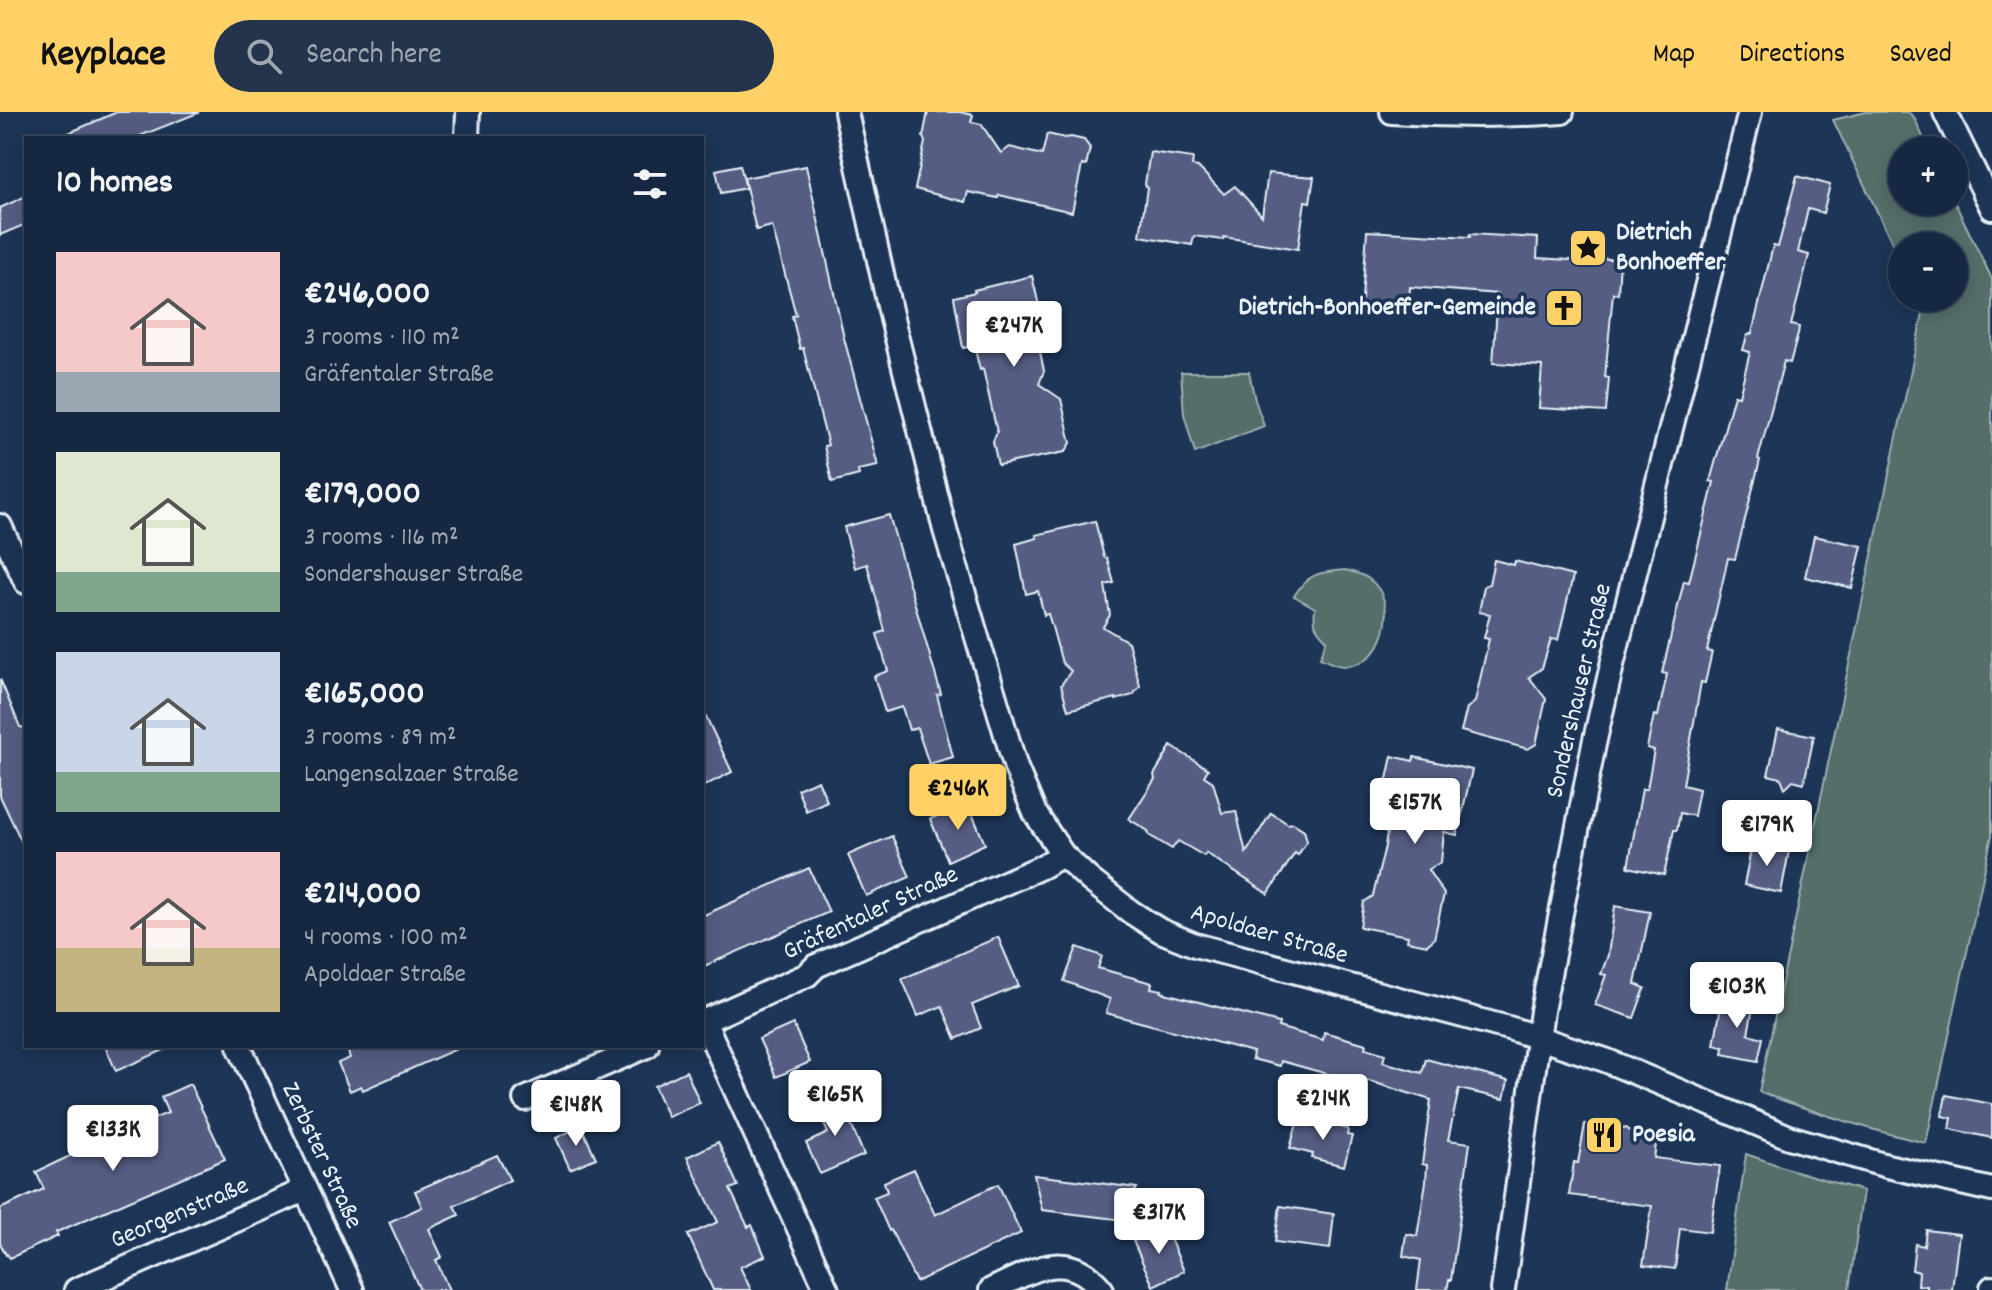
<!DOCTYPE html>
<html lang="en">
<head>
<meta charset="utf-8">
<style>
  :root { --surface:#162841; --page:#23344c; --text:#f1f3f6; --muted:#9ea6b1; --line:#35445a; --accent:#ffd166 }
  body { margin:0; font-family:Dekko,sans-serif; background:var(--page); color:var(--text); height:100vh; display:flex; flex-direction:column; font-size:30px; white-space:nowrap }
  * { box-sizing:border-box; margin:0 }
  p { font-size:26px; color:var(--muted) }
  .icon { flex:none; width:44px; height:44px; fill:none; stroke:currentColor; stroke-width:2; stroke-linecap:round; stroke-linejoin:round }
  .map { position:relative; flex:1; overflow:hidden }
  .drawer { position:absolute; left:24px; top:24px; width:680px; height:912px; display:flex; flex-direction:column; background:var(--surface); border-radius:0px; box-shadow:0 4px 20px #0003,0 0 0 2px var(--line) }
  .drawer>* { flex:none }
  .buttons { position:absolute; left:1888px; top:24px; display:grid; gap:16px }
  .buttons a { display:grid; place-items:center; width:80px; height:80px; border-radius:50%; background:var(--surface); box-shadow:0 4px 20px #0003,0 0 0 2px var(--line); font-size:40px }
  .price { position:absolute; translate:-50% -68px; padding:0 18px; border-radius:8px; background:#fff; color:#222; font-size:26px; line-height:52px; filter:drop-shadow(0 2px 4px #0008) }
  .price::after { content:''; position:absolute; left:50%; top:48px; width:24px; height:18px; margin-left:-12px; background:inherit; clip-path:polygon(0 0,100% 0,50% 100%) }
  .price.current { background:var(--accent); color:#111 }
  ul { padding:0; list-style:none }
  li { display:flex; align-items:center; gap:24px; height:200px; padding:0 32px }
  li span { display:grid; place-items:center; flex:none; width:224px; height:160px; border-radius:0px; color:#555 }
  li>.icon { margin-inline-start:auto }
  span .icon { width:96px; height:96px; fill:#fffc; stroke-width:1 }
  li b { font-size:34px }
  h2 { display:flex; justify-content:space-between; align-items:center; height:96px; padding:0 32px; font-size:34px }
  header { display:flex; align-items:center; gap:48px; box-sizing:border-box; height:112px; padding:0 40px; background:var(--accent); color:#111 }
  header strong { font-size:38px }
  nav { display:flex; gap:44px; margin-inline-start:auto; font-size:28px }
  .search { width:560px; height:72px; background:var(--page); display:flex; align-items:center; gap:20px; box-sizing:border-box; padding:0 28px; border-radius:44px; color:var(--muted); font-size:30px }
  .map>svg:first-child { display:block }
</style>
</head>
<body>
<header>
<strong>Keyplace</strong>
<div class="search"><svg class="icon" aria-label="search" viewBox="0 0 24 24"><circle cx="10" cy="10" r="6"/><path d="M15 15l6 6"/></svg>Search here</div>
<nav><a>Map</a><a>Directions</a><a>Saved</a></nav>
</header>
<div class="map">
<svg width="1992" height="1178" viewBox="0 0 1992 1178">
  <rect width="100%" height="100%" fill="#1d3557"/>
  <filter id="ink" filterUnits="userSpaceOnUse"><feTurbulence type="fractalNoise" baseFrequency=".0125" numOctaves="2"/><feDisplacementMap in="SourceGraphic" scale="16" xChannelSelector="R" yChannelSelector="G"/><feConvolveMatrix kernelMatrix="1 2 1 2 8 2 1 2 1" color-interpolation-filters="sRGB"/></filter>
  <g filter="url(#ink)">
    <g fill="#556e6a" stroke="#9eb0b1" stroke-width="2">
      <path d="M1866,0h42l6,5 15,33h-27v52h52v-1l38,78v556l-66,308c-57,-13 -112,-31 -167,-51l165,-784 -5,-10h35v-52h-52v17l-69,-143z"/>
      <polygon points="1181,260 1249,260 1255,288 1264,314 1195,341 1184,302"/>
      <path d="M1345,458c9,2 17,4 24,9 32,23 17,88 -25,87 -9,0 -17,-5 -24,-8l7,-18c-12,-12 -14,-15 -12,-32l-21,-12c14,-23 26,-24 51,-26z"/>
      <polygon points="1746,1042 1789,1057 1863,1079 1849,1178 1727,1178"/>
    </g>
    <g fill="#575d83" stroke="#e8f1f8" stroke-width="2">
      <polygon points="117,0 197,0 198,1 135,26 57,26"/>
      <polygon points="928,0 960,0 973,3 971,10 981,12 1001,41 1010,35 1042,43 1047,22 1065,26 1071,25 1084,28 1090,36 1086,54 1082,53 1072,100 999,83 998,86 968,80 965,90 915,77 925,30 923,25"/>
      <polygon points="1150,40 1193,46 1192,54 1198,55 1224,82 1235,74 1262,104 1268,61 1314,65 1310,90 1305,89 1298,137 1224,125 1223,128 1194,124 1192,133 1140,124 1147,76 1145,72"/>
      <polygon points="740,53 746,76 721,81 716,58"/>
      <polygon points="806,54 844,226 878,354 858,358 859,363 832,370 824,334 828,333 803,236 800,237 792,204 796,203 772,114 756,118 744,66"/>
      <polygon points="1797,64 1830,73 1823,101 1808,97 1798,140 1809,143 1791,213 1799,215 1798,222 1790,251 1784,249 1758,347 1760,348 1735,447 1728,446 1707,539 1712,540 1705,571 1701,570 1683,673 1699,677 1694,704 1680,701 1677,718 1674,718 1664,763 1628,755 1642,677 1647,677 1654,638 1647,636 1654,603 1658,604 1667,562 1662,561 1684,469 1689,470 1714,370 1710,369 1734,283 1739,284 1750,240 1743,238 1747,224 1752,221 1773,134 1778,135"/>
      <polygon points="26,84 26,112 0,123 0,96"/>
      <polygon points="1367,119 1470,125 1470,122 1538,126 1537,146 1587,149 1588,145 1620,148 1618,182 1613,181 1605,265 1609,266 1606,300 1539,296 1542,254 1493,251 1498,182 1410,175 1408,203 1361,200"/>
      <polygon points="1032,164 1041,202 1049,206 1054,226 1038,230 1044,259 1039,272 1061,287 1071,331 1065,340 998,353 993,329 997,320 983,257 980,258 974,234 963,236 954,185 975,180 974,178"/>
      <polygon points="889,403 941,582 937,583 953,645 929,652 917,616 909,618 902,595 885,600 874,564 888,559 877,522 885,519 867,452 855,456 844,415"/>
      <polygon points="1095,409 1104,445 1107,446 1114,471 1105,473 1110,503 1103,515 1128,530 1140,574 1133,583 1116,588 1116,586 1068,598 1061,573 1071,559 1062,551 1052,515 1048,502 1044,503 1038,479 1026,482 1016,432 1037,426 1036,423"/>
      <polygon points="1814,424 1862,434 1852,476 1805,465"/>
      <polygon points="1494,448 1514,453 1515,449 1573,464 1558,528 1551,527 1542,556 1529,565 1546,587 1536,632 1528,637 1461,619 1467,596 1475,590 1489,527 1484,526 1490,502 1479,500 1484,474 1489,472"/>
      <polygon points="0,567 20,615 26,616 26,739 0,684"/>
      <polygon points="702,596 732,660 702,675"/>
      <polygon points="1778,617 1814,624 1804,671 1793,668 1785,676 1781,666 1768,663"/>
      <polygon points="1171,634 1208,657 1204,664 1213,670 1222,701 1236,699 1246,741 1271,701 1288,712 1293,711 1304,718 1307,729 1298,743 1295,741 1268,782 1206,741 1204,744 1178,729 1172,737 1149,723 1148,719 1129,707 1155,667 1154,663"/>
      <polygon points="1392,644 1413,649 1414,645 1472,658 1457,723 1444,720 1441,750 1428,758 1444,782 1434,827 1427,833 1407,829 1408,824 1360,815 1364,790 1373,784 1385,734 1387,721 1384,720 1389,697 1378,695 1383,669 1387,667"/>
      <polygon points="818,668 827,689 806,699 797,677"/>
      <polygon points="968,692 985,732 948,749 930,707"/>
      <polygon points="892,724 910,765 866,784 848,743"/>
      <polygon points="1752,732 1789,739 1781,781 1744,773"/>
      <polygon points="809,756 829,800 702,855 702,804"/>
      <polygon points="1615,794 1650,800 1635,872 1645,876 1634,906 1595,893 1606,863 1601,862 1608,843"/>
      <polygon points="998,825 1019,874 972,893 981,916 956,927 942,894 918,904 902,867"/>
      <polygon points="1077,835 1102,844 1098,856 1152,871 1151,876 1162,878 1161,880 1279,911 1278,915 1323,928 1324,920 1366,932 1365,936 1385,942 1383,950 1422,961 1426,947 1508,969 1504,987 1459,977 1448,1028 1470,1031 1451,1168 1449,1168 1447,1178 1417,1178 1421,1148 1403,1144 1406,1122 1417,1124 1426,1070 1427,1053 1422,1052 1431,988 1359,966 1356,970 1281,949 1280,954 1252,947 1253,940 1106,901 1110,887 1064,869"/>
      <polygon points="1731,884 1748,887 1753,896 1748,922 1763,926 1758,949 1723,942 1724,935 1714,933 1722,889"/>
      <polygon points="793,912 810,950 776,965 759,927"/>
      <polygon points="105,934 173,934 116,959"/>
      <polygon points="362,934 463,934 363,978 361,974 350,979 338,951 350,946 348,940"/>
      <polygon points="686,959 700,991 668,1005 654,974"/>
      <polygon points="190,972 225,1047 59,1119 56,1120 58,1124 10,1146 7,1142 6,1143 0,1131 0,1097 44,1077 36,1060 74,1042 80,1044 110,1031 107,1025 168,1001 161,985"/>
      <polygon points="1946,983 1992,992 1992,1026 1950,1017 1952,1006 1942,1004"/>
      <polygon points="839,984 864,1043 820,1062 806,1031 828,1021 816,994"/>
      <polygon points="1311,1007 1348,1017 1347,1023 1352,1024 1344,1054 1312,1046 1313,1042 1290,1036 1297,1011 1309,1014"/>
      <polygon points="1585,1012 1626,1016 1635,1022 1657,1025 1654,1046 1720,1054 1710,1120 1680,1116 1675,1157 1643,1153 1652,1094 1569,1083 1574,1050 1578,1051"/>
      <polygon points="581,1014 596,1046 570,1057 556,1026"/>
      <polygon points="718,1030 738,1074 730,1077 748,1115 752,1113 765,1144 740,1155 751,1178 713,1178 688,1123 718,1110 687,1045"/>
      <polygon points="497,1043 510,1068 454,1094 459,1103 429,1117 442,1145 436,1148 449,1178 420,1178 389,1110 422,1095 415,1079"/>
      <polygon points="914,1057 935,1103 998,1072 1021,1121 916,1170 891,1118 889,1119 874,1085 887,1080 884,1070"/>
      <polygon points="1034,1063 1076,1068 1137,1076 1116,1107 1042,1098"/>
      <polygon points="1280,1094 1334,1102 1330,1137 1275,1130"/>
      <polygon points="1165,1115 1184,1159 1153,1174 1133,1129"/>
      <polygon points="1926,1118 1959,1122 1952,1178 1927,1178 1927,1174 1918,1173 1919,1160 1912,1158 1915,1132 1924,1134"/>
    </g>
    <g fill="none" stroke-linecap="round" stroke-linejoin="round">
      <defs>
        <g id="minor">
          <polyline points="846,0 892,207 945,418 1016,656 1035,701 1063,743 1090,768 1131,800 1148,811 1161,819 1195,833 1512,917 1605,948 1789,1025 1887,1054 1992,1078"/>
          <path d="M1392,0c57,4 113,4 170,0"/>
          <polyline points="1945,0 1992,96"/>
          <polyline points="467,26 468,0"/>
          <polyline points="0,414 26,470"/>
          <polyline points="704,909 827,1178"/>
          <polyline points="702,910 807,863 816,854 1039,756 1063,743"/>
          <polyline points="239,934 352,1178"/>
          <polyline points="525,987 647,934"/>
          <polyline points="76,1178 305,1078"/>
          <path d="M991,1178c41,-19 76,-44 111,0"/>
          <polyline points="1503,1178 1542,899 1594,632 1612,553 1750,0"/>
          <polyline points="1992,1178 1992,1176"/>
        </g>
      </defs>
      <use href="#minor" stroke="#e8f1f8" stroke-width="28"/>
      <use href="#minor" stroke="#1d3557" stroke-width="22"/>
    </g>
  </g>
  <defs>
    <symbol id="sight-square" viewBox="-11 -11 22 22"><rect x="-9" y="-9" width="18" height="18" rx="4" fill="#ffd166" stroke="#1d3557"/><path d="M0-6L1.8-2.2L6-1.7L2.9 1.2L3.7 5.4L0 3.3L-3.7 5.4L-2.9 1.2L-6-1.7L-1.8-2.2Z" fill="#111"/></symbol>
    <symbol id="church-square" viewBox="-11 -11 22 22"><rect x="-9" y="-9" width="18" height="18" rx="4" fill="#ffd166" stroke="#1d3557"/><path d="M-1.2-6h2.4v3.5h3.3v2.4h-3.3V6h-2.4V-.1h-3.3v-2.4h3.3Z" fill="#111"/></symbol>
    <symbol id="restaurant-square" viewBox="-11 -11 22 22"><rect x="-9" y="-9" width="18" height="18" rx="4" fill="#ffd166" stroke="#1d3557"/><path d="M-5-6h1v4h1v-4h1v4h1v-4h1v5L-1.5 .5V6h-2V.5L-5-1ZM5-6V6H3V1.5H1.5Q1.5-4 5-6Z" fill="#111"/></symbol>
  </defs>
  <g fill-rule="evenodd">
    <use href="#sight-square" x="1566" y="114" width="44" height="44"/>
    <use href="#church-square" x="1542" y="174" width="44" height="44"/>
    <use href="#restaurant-square" x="1582" y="1001" width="44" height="44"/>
  </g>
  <g text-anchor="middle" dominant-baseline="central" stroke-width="7" stroke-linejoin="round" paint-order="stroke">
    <g font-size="26" font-weight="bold" fill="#e8f1f8" stroke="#1d3557" text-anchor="start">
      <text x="1616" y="121">Dietrich<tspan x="1616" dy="30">Bonhoeffer</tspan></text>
      <text x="1536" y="196" text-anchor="end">Dietrich-Bonhoeffer-Gemeinde</text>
      <text x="1632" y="1023">Poesia</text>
    </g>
    <g font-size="26" fill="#e8f1f8" stroke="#1d3557">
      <text transform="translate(1580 579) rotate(-77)">Sondershauser Straße</text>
      <text transform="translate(871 802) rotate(-25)">Gräfentaler Straße</text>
      <text transform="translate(1269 823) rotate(16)">Apoldaer Straße</text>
      <text transform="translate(321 1044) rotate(65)">Zerbster Straße</text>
      <text transform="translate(180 1102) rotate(-23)">Georgenstraße</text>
    </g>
  </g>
</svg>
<div class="buttons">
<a>+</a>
<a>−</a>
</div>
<b class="price" style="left:1014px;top:257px">€247K</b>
<b class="price current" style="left:958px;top:720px">€246K</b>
<b class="price" style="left:1415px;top:734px">€157K</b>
<b class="price" style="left:1767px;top:756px">€179K</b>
<b class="price" style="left:1737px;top:918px">€103K</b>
<b class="price" style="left:835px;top:1026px">€165K</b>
<b class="price" style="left:1323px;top:1030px">€214K</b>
<b class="price" style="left:576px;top:1036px">€148K</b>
<b class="price" style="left:113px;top:1061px">€133K</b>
<b class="price" style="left:1159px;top:1144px">€317K</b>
<section class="drawer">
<h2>10 homes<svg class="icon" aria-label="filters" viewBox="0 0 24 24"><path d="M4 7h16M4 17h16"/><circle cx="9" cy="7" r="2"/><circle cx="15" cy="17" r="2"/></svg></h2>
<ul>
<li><span style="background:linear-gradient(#f6c9c9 75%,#9aa5b1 0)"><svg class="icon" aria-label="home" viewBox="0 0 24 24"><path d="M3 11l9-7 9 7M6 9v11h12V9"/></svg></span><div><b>€246,000</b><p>3 rooms · 110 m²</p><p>Gräfentaler Straße</p></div></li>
<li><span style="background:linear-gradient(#dfe7d0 75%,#7fa58c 0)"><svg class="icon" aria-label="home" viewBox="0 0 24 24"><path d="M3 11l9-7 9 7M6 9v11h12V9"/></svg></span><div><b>€179,000</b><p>3 rooms · 116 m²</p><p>Sondershauser Straße</p></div></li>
<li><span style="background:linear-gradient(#c9d6e8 75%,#7fa58c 0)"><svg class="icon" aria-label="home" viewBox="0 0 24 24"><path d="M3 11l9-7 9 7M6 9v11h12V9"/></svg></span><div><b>€165,000</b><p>3 rooms · 89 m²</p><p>Langensalzaer Straße</p></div></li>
<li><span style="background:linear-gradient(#f6c9c9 60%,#c2b280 0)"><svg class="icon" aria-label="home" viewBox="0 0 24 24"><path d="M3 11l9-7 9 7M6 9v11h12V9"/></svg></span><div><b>€214,000</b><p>4 rooms · 100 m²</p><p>Apoldaer Straße</p></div></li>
</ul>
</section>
</div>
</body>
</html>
